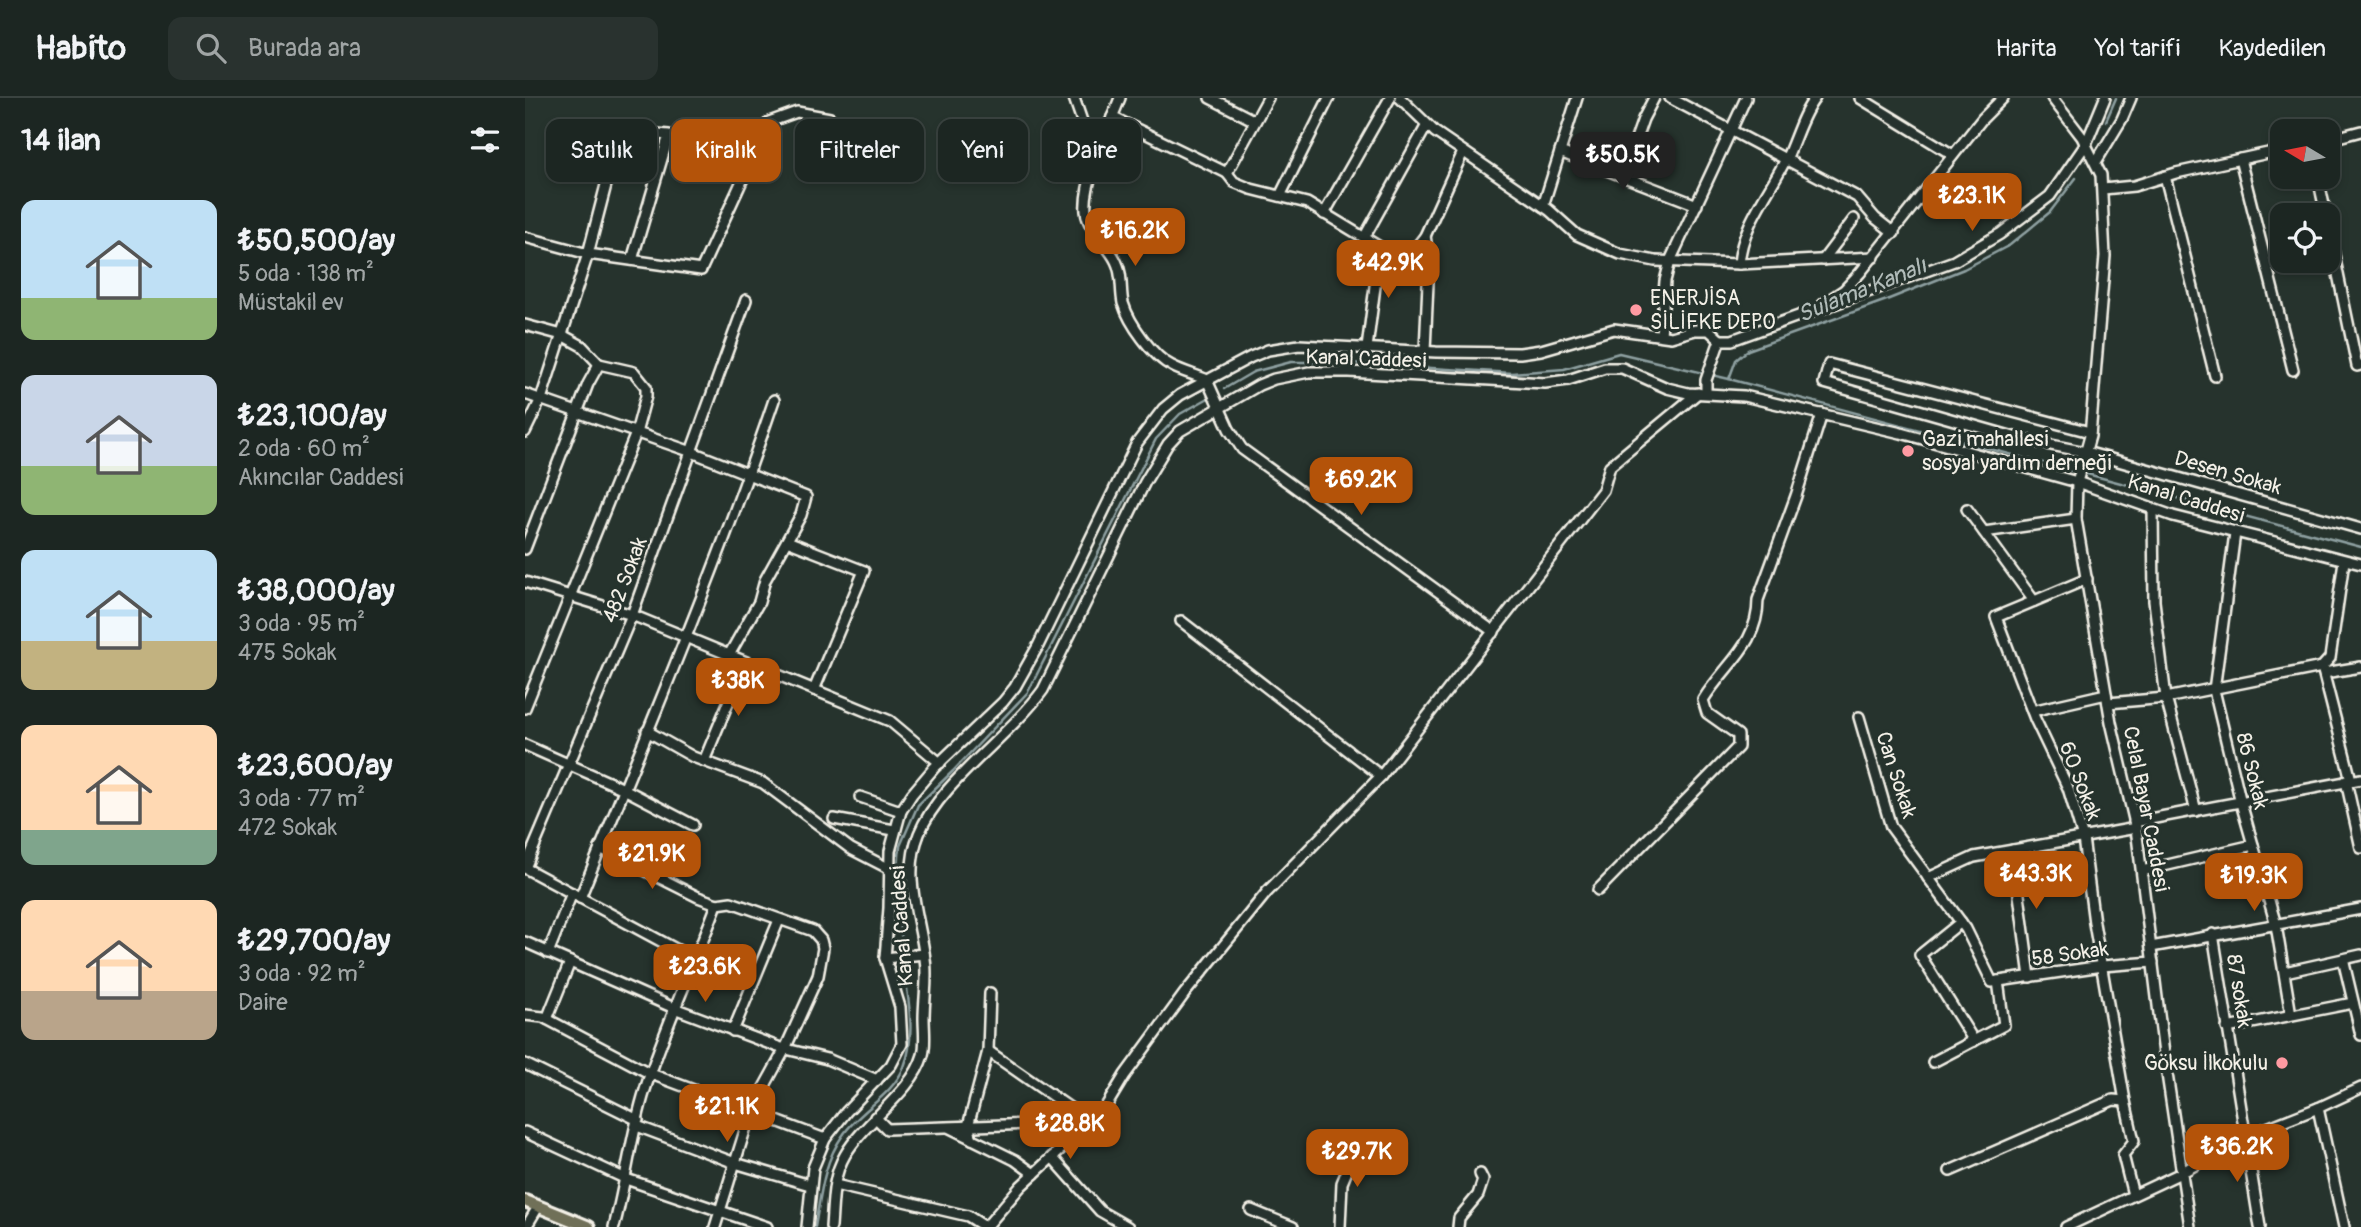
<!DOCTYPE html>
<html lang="tr">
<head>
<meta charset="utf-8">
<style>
  :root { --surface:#1c2622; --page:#29322f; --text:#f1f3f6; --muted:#a0a5a5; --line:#3a4340; --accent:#b45309 }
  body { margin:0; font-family:Pangolin,sans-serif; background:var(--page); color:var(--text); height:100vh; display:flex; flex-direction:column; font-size:26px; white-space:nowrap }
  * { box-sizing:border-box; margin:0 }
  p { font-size:23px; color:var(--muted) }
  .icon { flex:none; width:38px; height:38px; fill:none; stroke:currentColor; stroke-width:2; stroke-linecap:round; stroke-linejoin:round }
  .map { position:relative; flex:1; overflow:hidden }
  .side { display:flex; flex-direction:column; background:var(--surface); width:525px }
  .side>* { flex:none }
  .banner { position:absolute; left:21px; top:21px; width:665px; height:63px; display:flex; gap:14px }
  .needle { width:46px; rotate:280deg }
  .fabs { position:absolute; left:1745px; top:21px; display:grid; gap:14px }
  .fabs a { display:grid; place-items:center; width:70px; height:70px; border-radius:14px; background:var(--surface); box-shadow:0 4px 10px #0003,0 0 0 2px var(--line); font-size:35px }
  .price { position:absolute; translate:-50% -60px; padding:0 16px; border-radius:14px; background:var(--accent); color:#fff; font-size:23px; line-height:46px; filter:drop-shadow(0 2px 4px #0008) }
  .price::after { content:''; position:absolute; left:50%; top:42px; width:21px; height:16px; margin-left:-10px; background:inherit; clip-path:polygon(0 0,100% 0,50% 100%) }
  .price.selected { background:#222; color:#fff }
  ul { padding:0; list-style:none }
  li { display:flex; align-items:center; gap:21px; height:175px; padding:0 21px }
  li span { display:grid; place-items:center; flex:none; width:196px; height:140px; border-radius:14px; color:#555 }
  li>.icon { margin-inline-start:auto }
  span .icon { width:84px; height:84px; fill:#fffc; stroke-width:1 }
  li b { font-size:30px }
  h2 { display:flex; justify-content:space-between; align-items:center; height:84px; padding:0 21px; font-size:30px }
  .pill { padding:0 24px; border-radius:14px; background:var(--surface); box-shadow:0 4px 10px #0003,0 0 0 2px var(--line); font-size:24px; line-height:63px }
  .pill.selected { background:var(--accent); color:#fff }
  header { display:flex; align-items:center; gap:42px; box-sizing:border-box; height:98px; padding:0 35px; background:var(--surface); border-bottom:2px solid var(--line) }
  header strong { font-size:33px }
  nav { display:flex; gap:38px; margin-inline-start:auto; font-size:24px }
  .search { width:490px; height:63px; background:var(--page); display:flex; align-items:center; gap:18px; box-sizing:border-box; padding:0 24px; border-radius:14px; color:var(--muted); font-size:26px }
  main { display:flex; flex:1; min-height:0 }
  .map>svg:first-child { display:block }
</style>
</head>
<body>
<header>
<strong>Habito</strong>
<div class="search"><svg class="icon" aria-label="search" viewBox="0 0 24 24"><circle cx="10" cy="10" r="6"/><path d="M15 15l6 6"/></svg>Burada ara</div>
<nav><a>Harita</a><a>Yol tarifi</a><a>Kaydedilen</a></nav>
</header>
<main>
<section class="side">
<h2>14 ilan<svg class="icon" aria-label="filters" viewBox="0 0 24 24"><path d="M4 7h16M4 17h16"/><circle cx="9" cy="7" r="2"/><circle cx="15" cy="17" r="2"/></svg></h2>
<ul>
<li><span style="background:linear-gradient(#bfe0f5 70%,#8fb573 0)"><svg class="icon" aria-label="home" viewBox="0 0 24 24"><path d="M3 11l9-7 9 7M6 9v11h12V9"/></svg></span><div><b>₺50,500/ay</b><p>5 oda · 138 m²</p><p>Müstakil ev</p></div></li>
<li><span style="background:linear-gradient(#c9d6e8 65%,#8fb573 0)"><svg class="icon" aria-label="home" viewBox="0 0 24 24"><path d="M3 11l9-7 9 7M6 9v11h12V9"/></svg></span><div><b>₺23,100/ay</b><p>2 oda · 60 m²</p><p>Akıncılar Caddesi</p></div></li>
<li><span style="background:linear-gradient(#bfe0f5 65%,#c2b280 0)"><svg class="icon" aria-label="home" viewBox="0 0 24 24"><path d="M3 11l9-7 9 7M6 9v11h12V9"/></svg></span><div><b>₺38,000/ay</b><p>3 oda · 95 m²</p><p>475 Sokak</p></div></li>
<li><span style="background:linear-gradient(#ffd9b3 75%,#7fa58c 0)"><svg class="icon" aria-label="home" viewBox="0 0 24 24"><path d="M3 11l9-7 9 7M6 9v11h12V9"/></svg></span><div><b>₺23,600/ay</b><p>3 oda · 77 m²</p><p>472 Sokak</p></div></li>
<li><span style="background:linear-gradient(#ffd9b3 65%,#b9a48a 0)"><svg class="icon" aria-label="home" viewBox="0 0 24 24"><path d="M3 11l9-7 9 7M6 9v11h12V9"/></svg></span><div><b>₺29,700/ay</b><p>3 oda · 92 m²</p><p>Daire</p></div></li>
</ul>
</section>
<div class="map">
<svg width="1836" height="1129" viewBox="0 0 1836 1129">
  <rect width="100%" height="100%" fill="#26332d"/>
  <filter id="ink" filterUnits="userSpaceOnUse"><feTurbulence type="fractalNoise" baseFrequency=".0143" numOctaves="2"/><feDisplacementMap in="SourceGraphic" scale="14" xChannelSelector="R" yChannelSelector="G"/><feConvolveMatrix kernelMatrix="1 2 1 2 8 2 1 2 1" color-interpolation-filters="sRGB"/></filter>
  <g filter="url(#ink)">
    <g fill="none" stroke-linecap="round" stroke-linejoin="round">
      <g stroke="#8fa1a2" stroke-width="2.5">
        <polyline points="1581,23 1591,0"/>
        <polyline points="1204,281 1211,262 1223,252 1359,203 1439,171 1485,147 1525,114 1551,80"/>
        <polyline points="699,291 728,274 766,264 810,264 987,275 1039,271 1094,255 1204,281 1548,373"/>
        <polyline points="1562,376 1836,449"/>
        <polyline points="378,855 371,791 375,748 393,707 428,673 503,594 631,341 655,316 687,298"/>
        <path d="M290,1129c6,-33 8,-64 28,-92 17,-25 49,-39 61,-68 13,-33 3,-74 -1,-107"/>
      </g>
      <defs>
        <g id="minor">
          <polyline points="549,0 568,55 567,64"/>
          <path d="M595,0c-11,28 -37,84 -34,113 2,20 22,33 30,50 7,13 4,28 7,42 6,20 30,54 49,63 11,6 24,9 35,14l22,49 13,20 252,183"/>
          <polyline points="685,0 730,23"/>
          <polyline points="875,0 910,34 1024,112 1052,137 1095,156 1130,163 1214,166 1349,159"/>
          <polyline points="1145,0 1332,99 1350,120 1369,135"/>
          <polyline points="1335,0 1428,57"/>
          <polyline points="1527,0 1557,39 1576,77 1580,158 1565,338 1552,384 1551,421 1586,624 1611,730 1639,956 1665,1129"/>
          <polyline points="587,19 702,75 743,0"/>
          <polyline points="1802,42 1836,33"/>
          <polyline points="1035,54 1172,107"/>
          <polyline points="1715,61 1768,272"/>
          <polyline points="1571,64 1597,21 1606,0"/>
          <polyline points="702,75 709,84 726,91 782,105 863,154 904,162 900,253"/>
          <polyline points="1098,78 1118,21 1129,0"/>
          <polyline points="1640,78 1690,278"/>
          <polyline points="1793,79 1801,117"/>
          <polyline points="1578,91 1609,88 1651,75 1757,52"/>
          <polyline points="755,98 804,0"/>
          <polyline points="1018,108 1052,0"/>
          <polyline points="799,116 865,0"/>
          <polyline points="1802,123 1832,268 1836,267"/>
          <polyline points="900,138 904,162"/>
          <polyline points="0,139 63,156 176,172 244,24 272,14 305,20"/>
          <polyline points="839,140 902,27"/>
          <polyline points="884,158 900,138 938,54"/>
          <polyline points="1298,162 1329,121"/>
          <path d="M1214,166c3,-40 31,-72 48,-107 9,-19 15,-43 28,-59"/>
          <polyline points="1298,206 1319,192 1335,175 1457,21 1478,0"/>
          <polyline points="1276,218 1429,163 1475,136 1525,98 1561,46 1580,0"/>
          <polyline points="0,227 37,237 57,248 74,266 109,274 121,289 121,298 111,335 0,610"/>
          <polyline points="1136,237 1140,183 1145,163 1221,0"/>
          <polyline points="1195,242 1207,242 1279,216"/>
          <polyline points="842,250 855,150"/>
          <polyline points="0,296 167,354 281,399 276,417 240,482 234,504 204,557"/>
          <polyline points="0,334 16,301 63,156 95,33 144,37 107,162"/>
          <polyline points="1565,334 1304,266 1299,285 1496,341 1561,354 1836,431"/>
          <polyline points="1442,411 1509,503"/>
          <polyline points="1628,412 1629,503 1641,600 1671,713"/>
          <polyline points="1459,434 1551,421"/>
          <polyline points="1710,435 1689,592 1716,705 1751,827 1766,917"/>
          <polyline points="262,443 339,473 289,592"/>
          <polyline points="0,451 63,286 74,266"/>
          <polyline points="0,484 107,517 365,623 415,665"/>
          <polyline points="656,523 856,678"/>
          <polyline points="1797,569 1826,682"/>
          <polyline points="1799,575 1836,569"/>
          <polyline points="1583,605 1641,600 1797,569 1805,560 1819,463"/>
          <polyline points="1507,613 1581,596"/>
          <polyline points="1334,619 1366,729 1441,831 1467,884 1577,868 1628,864"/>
          <polyline points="122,633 168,659 238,685 326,751 363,770"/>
          <polyline points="0,647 99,691 168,727"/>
          <polyline points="179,663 220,564"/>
          <polyline points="1821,683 1836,750"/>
          <polyline points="335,699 376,713"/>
          <polyline points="309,721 369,732"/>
          <polyline points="1609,724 1836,681"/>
          <polyline points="75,750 173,799 192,806 206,804 288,833 296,842 298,850 293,878 260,951 226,1013 190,1129"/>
          <polyline points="1488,752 1505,879"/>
          <polyline points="0,770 107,517 221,202"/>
          <polyline points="0,770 171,862"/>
          <polyline points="1617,773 1728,747"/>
          <polyline points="1403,780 1449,759 1611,730"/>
          <path d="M1073,792l140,-143v-12l-31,-22 -4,-13c22,-36 55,-55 55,-100l38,-104 26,-82"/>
          <path d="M55,800c67,-166 137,-329 194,-498"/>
          <polyline points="1436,824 1395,857 1449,943"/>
          <polyline points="1688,836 1735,1129"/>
          <polyline points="0,844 149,910 253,949 302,961 352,982"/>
          <polyline points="1626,849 1836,811"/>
          <polyline points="23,855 47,795"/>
          <polyline points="360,860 399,856"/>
          <polyline points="1818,861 1836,937"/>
          <polyline points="1760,874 1836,857"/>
          <polyline points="0,917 18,919 126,976 300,1041"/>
          <polyline points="22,921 45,864"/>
          <polyline points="1702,930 1828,905"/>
          <polyline points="208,933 254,822"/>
          <polyline points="463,953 565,1024"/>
          <polyline points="1408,964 1479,927 1473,883"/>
          <polyline points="0,966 113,1022"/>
          <polyline points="1600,1003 1609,1043 1598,1057 1608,1097"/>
          <polyline points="1793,1010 1819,1129"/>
          <polyline points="350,1019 362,1031 565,1024"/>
          <polyline points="112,1028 210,1065 285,1087"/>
          <polyline points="425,1030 490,1062 509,1076"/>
          <polyline points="0,1034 101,1081 242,1129"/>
          <polyline points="447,1041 443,1028 463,953 465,895"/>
          <polyline points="527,1059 575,1113 603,1129"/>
          <polyline points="1425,1073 1588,1002 1600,1003 1569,825 1558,740 1543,690 1510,621 1471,519 1562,481"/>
          <polyline points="310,1087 443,1118 460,1129"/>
          <polyline points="726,1112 768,1129"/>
          <polyline points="1,1129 13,1109"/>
          <path d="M89,1129c12,-45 17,-93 31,-137 20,-64 49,-124 72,-186"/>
          <polyline points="282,1129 288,1070 300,1041 321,1014 366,967 377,946 375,909 360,860 364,810 365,753 376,713 387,696 409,670 478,604 490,589 513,548 612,345 638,311 655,297 726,259 743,252 774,247 911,254 995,255 1016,252 1089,231 1146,239 1170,232 1184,232 1195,242 1181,282 1181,295"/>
          <path d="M306,1129c2,-25 1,-50 14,-72 20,-35 67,-62 78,-100 3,-11 1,-25 1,-37 0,-19 4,-40 1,-59 -5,-42 -23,-83 -6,-125 20,-51 90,-97 124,-144l102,-208 23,-38 12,-13 79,-46 15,-6 35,-7h40l196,11 23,-3 37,-12h17l45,20 21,5 56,3 157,37 176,49 96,34 188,48"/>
          <polyline points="461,1129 496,1088 580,1010 600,977 660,895 742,794 856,678 1078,392 1085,368 1173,295"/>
          <polyline points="815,1129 817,1085 826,1063 847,1052"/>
          <polyline points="933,1129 934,1120 953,1097 958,1082 955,1076"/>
          <polyline points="1541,1129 1656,1075 1719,1039 1793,1010 1836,990"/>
        </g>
        <polyline id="major" points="0,1103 64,1129"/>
      </defs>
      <use href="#minor" stroke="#f4f1e8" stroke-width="14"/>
      <use href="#major" stroke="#f4f1e8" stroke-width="16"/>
      <use href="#minor" stroke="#26332d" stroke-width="9"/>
      <use href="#major" stroke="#706f59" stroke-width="10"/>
    </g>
  </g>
  <g fill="#ff9aa2" stroke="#26332d" stroke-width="2.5">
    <circle cx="1111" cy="212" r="7"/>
    <circle cx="1383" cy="353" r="7"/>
    <circle cx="1757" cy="965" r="7"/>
  </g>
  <g text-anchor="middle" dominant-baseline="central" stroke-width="6" stroke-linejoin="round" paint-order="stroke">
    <g font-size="21" fill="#f4f1e8" stroke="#26332d" text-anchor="start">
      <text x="1125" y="200">ENERJİSA<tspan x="1125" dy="24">SİLİFKE DEPO</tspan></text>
      <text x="1397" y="341">Gazi mahallesi<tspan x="1397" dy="24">sosyal yardım derneği</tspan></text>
      <text x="1743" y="965" text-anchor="end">Göksu İlkokulu</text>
    </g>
    <g font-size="21" fill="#f4f1e8" stroke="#26332d">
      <text transform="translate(841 261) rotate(2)">Kanal Caddesi</text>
      <text transform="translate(1703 375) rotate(16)">Desen Sokak</text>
      <text transform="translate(1661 401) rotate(17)">Kanal Caddesi</text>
      <text transform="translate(100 482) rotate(-69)">482 Sokak</text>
      <text transform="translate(1727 673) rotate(76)">86 Sokak</text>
      <text transform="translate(1371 677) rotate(72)">Can Sokak</text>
      <text transform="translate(1555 683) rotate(69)">60 Sokak</text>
      <text transform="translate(1621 711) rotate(79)">Celal Bayar Caddesi</text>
      <text transform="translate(377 828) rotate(-94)">Kanal Caddesi</text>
      <text transform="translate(1545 856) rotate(-8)">58 Sokak</text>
      <text transform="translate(1714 893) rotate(81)">87 sokak</text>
    </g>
    <g font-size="23" font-style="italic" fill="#b1bcb9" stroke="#26332d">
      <text transform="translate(1337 192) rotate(-22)">Sulama Kanalı</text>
    </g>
  </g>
</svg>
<div class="fabs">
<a><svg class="needle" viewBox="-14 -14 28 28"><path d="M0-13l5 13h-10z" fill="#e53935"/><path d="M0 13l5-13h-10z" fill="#a0a5a5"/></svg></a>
<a><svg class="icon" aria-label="locate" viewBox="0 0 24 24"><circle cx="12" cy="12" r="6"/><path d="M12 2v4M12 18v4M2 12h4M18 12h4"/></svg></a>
</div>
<b class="price selected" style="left:1098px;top:94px">₺50.5K</b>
<b class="price" style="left:1447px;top:135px">₺23.1K</b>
<b class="price" style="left:610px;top:170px">₺16.2K</b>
<b class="price" style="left:863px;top:202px">₺42.9K</b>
<b class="price" style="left:836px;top:419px">₺69.2K</b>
<b class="price" style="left:213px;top:620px">₺38K</b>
<b class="price" style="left:127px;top:793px">₺21.9K</b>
<b class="price" style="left:1511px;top:813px">₺43.3K</b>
<b class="price" style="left:1729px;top:815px">₺19.3K</b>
<b class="price" style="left:180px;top:906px">₺23.6K</b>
<b class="price" style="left:202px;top:1046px">₺21.1K</b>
<b class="price" style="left:545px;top:1063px">₺28.8K</b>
<b class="price" style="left:1712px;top:1086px">₺36.2K</b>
<b class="price" style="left:832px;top:1091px">₺29.7K</b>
<div class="banner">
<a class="pill">Satılık</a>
<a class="pill selected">Kiralık</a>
<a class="pill">Filtreler</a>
<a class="pill">Yeni</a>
<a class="pill">Daire</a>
</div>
</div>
</main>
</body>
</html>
